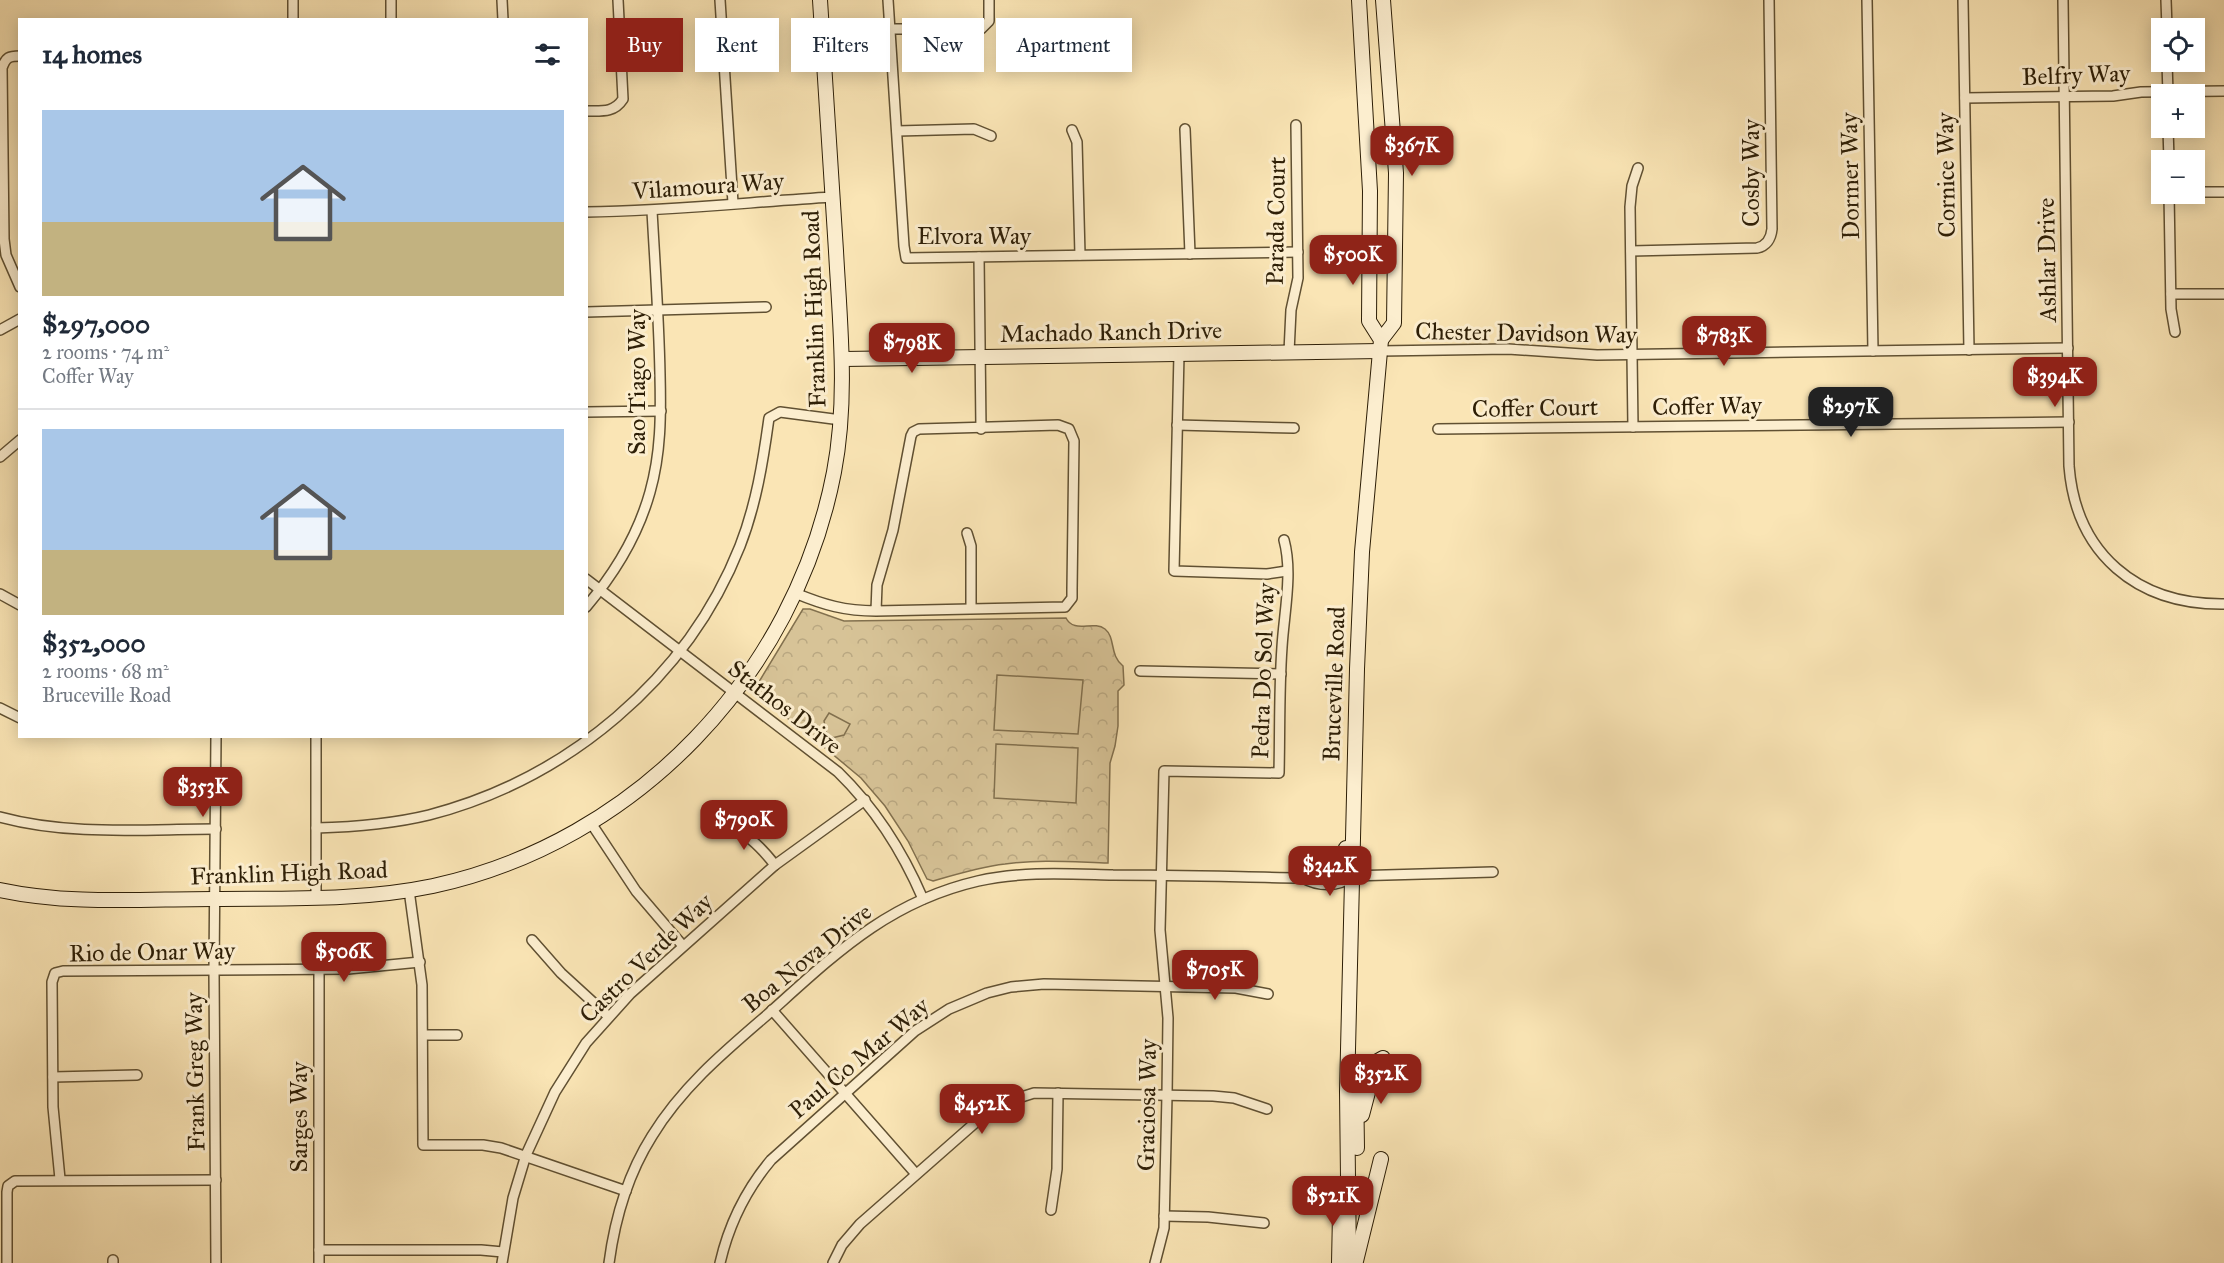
<!DOCTYPE html>
<html lang="en">
<head>
<meta charset="utf-8">
<style>
  :root { --surface:#fff; --page:#f6f6f7; --text:#1f2937; --muted:#747a83; --line:#e0e1e3; --accent:#8f2418 }
  body { margin:0; font-family:"IM FELL Great Primer",serif; background:var(--page); color:var(--text); height:100vh; display:flex; flex-direction:column; font-size:22px; white-space:nowrap }
  * { box-sizing:border-box; margin:0 }
  p { font-size:20px; color:var(--muted) }
  .icon { flex:none; width:33px; height:33px; fill:none; stroke:currentColor; stroke-width:2; stroke-linecap:round; stroke-linejoin:round }
  .map { position:relative; flex:1; overflow:hidden }
  .drawer { position:absolute; left:18px; top:18px; width:570px; height:720px; display:flex; flex-direction:column; background:var(--surface); border-radius:0px; box-shadow:0 3px 15px #0003 }
  .drawer>* { flex:none }
  .hud { position:absolute; left:606px; top:18px; width:570px; height:54px; display:flex; gap:12px }
  .fabs { position:absolute; left:2151px; top:18px; display:grid; gap:12px }
  .fabs a { display:grid; place-items:center; width:54px; height:54px; border-radius:0px; background:var(--surface); box-shadow:0 3px 15px #0003; font-size:30px }
  .price { position:absolute; translate:-50% -51px; padding:0 14px; border-radius:12px; background:var(--accent); color:#fff; font-size:20px; line-height:39px; filter:drop-shadow(0 2px 3px #0008) }
  .price::after { content:''; position:absolute; left:50%; top:36px; width:18px; height:14px; margin-left:-9px; background:inherit; clip-path:polygon(0 0,100% 0,50% 100%) }
  .price.active { background:#222; color:#fff }
  ul { padding:0; list-style:none }
  li { display:grid; align-content:center; gap:12px; height:318px; padding:0 24px }
  li+li { border-top:2px solid var(--line) }
  li span { display:grid; place-items:center; height:186px; border-radius:0px; color:#555 }
  li>.icon { margin-inline-start:auto }
  span .icon { width:108px; height:108px; fill:#fffc; stroke-width:1 }
  li b { font-size:26px }
  h2 { display:flex; justify-content:space-between; align-items:center; height:72px; padding:0 24px; font-size:26px }
  .tag { padding:0 21px; border-radius:0px; background:var(--surface); box-shadow:0 3px 15px #0003; font-size:21px; line-height:54px }
  .tag.active { background:var(--accent); color:#fff }
  .map>svg:first-child { display:block }
</style>
</head>
<body>
<div class="map">
<svg width="2224" height="1263" viewBox="0 0 2224 1263">
  <defs>
    <pattern id="forest-crowns" width="20" height="18" patternUnits="userSpaceOnUse" patternTransform="scale(1.5)"><rect width="20" height="18" fill="#d7c397"/><path d="M2 6a3 3 0 1 1 6 0M12 15a3 3 0 1 1 6 0" fill="none" stroke="#b9a781"/></pattern>
  </defs>
  <rect width="100%" height="100%" fill="#fae5b5"/>
  <filter id="stains"><feTurbulence type="fractalNoise" baseFrequency=".00333" numOctaves="4"/><feColorMatrix values="0 0 0 0 .2 0 0 0 0 .09 0 0 0 0 .02 0 0 0 .5 -.17"/></filter>
  <radialGradient id="worn" r=".72"><stop offset=".6" stop-color="#630" stop-opacity="0"/><stop offset="1" stop-color="#630" stop-opacity=".3"/></radialGradient>
  <path fill="url(#forest-crowns)" stroke="#82704e" stroke-width="1.5" d="M803,609h7l34,12 222,-3c8,16 27,2 39,11 11,9 4,26 18,37l1,19 -6,6v35l-3,20 -5,17 -2,100c-34,-1 -69,-4 -103,1 -25,3 -48,10 -72,17l-6,-2 -19,-38 -23,-35 -24,-28 -55,-46 -46,-34 -4,-6 1,-7z"/>
  <g fill="#d7c397" stroke="#82704e" stroke-width="1.5">
    <polygon points="997,675 1083,680 1078,734 994,730"/>
    <polygon points="829,713 850,724 844,735 832,738 827,735 824,721"/>
    <polygon points="996,744 1078,748 1076,803 994,798"/>
  </g>
  <g fill="none" stroke-linecap="round" stroke-linejoin="round">
    <defs>
      <g id="street">
        <polyline points="293,0 293,20"/>
        <polyline points="502,0 503,20"/>
        <polyline points="720,0 733,203"/>
        <polyline points="888,0 904,246 906,258 1298,252"/>
        <polyline points="1867,0 1873,351"/>
        <polyline points="1963,0 1969,350"/>
        <path d="M2063,0l6,466c7,88 68,139 155,138"/>
        <polyline points="2166,0 2167,28"/>
        <polyline points="391,20 391,0"/>
        <polyline points="889,29 981,29 989,21 989,0"/>
        <path d="M20,56c-11,0 -14,1 -18,12l2,171 2,16 14,32"/>
        <polyline points="2167,62 2168,94"/>
        <polyline points="1965,98 2113,96 2141,92 2224,91"/>
        <path d="M586,111c16,0 28,2 37,-12l-5,-99"/>
        <polyline points="2168,128 2169,160"/>
        <polyline points="1185,129 1190,254"/>
        <polyline points="1072,130 1077,142 1080,255"/>
        <polyline points="897,131 974,129 991,136"/>
        <polyline points="2194,192 2224,192"/>
        <polyline points="2169,194 2171,309 2175,332"/>
        <path d="M586,212c83,-1 164,-10 246,-15"/>
        <path d="M1631,251l126,-3c9,-2 14,-9 15,-19l-3,-229"/>
        <polyline points="979,257 981,429"/>
        <polyline points="2171,294 2224,294"/>
        <polyline points="586,312 766,307"/>
        <polyline points="0,330 20,319"/>
        <polyline points="1380,351 1508,349 1597,355 2068,348"/>
        <polyline points="1289,352 1291,310 1298,278 1296,125"/>
        <polyline points="1179,354 1174,571 1267,574 1287,571"/>
        <polyline points="586,412 661,411"/>
        <polyline points="1177,425 1294,428"/>
        <polyline points="1633,427 1630,207 1632,186 1638,168"/>
        <polyline points="1438,429 2069,422"/>
        <polyline points="0,457 20,440"/>
        <polyline points="967,533 971,546 971,608"/>
        <path d="M586,579l252,193c38,37 64,78 85,127"/>
        <path d="M795,593c29,12 50,18 81,18l189,-4 7,-9v-9l2,-148 -5,-12 -11,-4 -139,4 -6,3 -2,4 -18,94 -16,55 -1,26"/>
        <polyline points="0,594 20,605"/>
        <path d="M586,607c29,-34 52,-72 64,-115 11,-39 11,-77 10,-117 -1,-55 -5,-110 -8,-164"/>
        <polyline points="1140,671 1281,674"/>
        <polyline points="0,708 20,718"/>
        <polyline points="216,736 214,971 216,1263"/>
        <polyline points="316,736 316,898"/>
        <path d="M0,817c70,19 144,12 216,12"/>
        <polyline points="591,823 636,891 683,946"/>
        <path d="M721,823c24,8 39,23 54,42"/>
        <path d="M316,828c38,-1 76,-4 113,-13 138,-36 258,-135 311,-269 16,-41 23,-84 29,-128l11,-6 61,8"/>
        <path d="M1303,878c14,8 36,10 48,-2"/>
        <polyline points="409,890 422,985 423,1145 483,1145 501,1148 626,1191"/>
        <polyline points="532,940 561,973 608,1016"/>
        <polyline points="319,970 319,1263"/>
        <polyline points="772,1010 916,1174"/>
        <polyline points="423,1035 457,1035"/>
        <polyline points="53,1077 137,1075"/>
        <polyline points="60,1179 53,1107 52,982 55,973 63,971 348,969 420,962"/>
        <polyline points="1051,1210 1057,1169 1058,1093"/>
        <polyline points="1164,1216 1208,1217 1264,1223"/>
        <polyline points="319,1250 481,1250 503,1252"/>
        <polyline points="113,1260 113,1263"/>
        <polyline points="7,1263 7,1192 8,1186 15,1181 216,1180"/>
        <polyline points="502,1263 513,1198 526,1155 555,1092 586,1043 630,994 775,865 865,800"/>
        <path d="M609,1263c6,-45 19,-89 43,-127 30,-49 72,-84 115,-121 67,-60 120,-113 211,-134 44,-10 90,-7 135,-6 63,0 127,2 190,3l17,-4 31,2 142,-4"/>
        <path d="M720,1263c9,-39 25,-72 51,-103l144,-129 34,-22 38,-16 24,-6 33,-3 192,4 32,6"/>
        <polyline points="833,1263 842,1245 860,1224 984,1115 1003,1103 1034,1093 1213,1096 1234,1098 1267,1109"/>
        <path d="M1155,1263l9,-35 3,-133 1,-77 -8,-88 4,-159 115,2c1,-42 0,-84 3,-126 2,-34 11,-74 2,-107"/>
      </g>
      <g id="secondary">
        <polyline points="1381,340 1394,323 1396,173 1383,0"/>
        <polyline points="843,359 1380,351"/>
        <path d="M1316,874c19,-5 29,-3 30,-26"/>
        <path d="M0,890c70,15 142,9 213,9 73,-1 148,2 220,-13 203,-44 362,-211 401,-414 14,-74 6,-147 2,-221 -5,-84 -11,-167 -16,-251"/>
        <polyline points="1356,1081 1357,1148"/>
        <polyline points="1362,1115 1376,1062 1383,1058"/>
        <polyline points="1356,1261 1381,1159"/>
        <polyline points="1339,1263 1340,1214"/>
        <polyline points="1349,1263 1347,1092 1357,669 1362,552 1381,340 1369,321 1370,191 1359,0"/>
      </g>
    </defs>
    <use href="#street" stroke="#605032" stroke-width="12"/>
    <use href="#secondary" stroke="#2d1e06" stroke-width="16"/>
    <use href="#street" stroke="#fceecf" stroke-width="9"/>
    <use href="#secondary" stroke="#fceecf" stroke-width="14"/>
  </g>
  <g text-anchor="middle" dominant-baseline="central" stroke-width="6" stroke-linejoin="round" paint-order="stroke">
    <g font-size="24" fill="#2d1e06" stroke="#fceecf">
      <text transform="translate(2076 75) rotate(-2)">Belfry Way</text>
      <text transform="translate(1751 173) rotate(-90)">Cosby Way</text>
      <text transform="translate(1946 175) rotate(-91)">Cornice Way</text>
      <text transform="translate(1850 176) rotate(-91)">Dormer Way</text>
      <text transform="translate(708 186) rotate(-4)">Vilamoura Way</text>
      <text transform="translate(1276 221) rotate(-89)">Parada Court</text>
      <text x="974" y="236">Elvora Way</text>
      <text transform="translate(2047 260) rotate(-91)">Ashlar Drive</text>
      <text transform="translate(814 309) rotate(-92)">Franklin High Road</text>
      <text transform="translate(1111 332) rotate(-1)">Machado Ranch Drive</text>
      <text transform="translate(1526 333) rotate(1)">Chester Davidson Way</text>
      <text transform="translate(637 382) rotate(-90)">Sao Tiago Way</text>
      <text transform="translate(1707 406) rotate(-1)">Coffer Way</text>
      <text transform="translate(1535 408) rotate(-1)">Coffer Court</text>
      <text transform="translate(1263 671) rotate(-88)">Pedra Do Sol Way</text>
      <text transform="translate(1334 684) rotate(-88)">Bruceville Road</text>
      <text transform="translate(785 707) rotate(38)">Stathos Drive</text>
      <text transform="translate(289 873) rotate(-2)">Franklin High Road</text>
      <text transform="translate(152 952) rotate(-1)">Rio de Onar Way</text>
      <text transform="translate(646 958) rotate(-44)">Castro Verde Way</text>
      <text transform="translate(807 958) rotate(-39)">Boa Nova Drive</text>
      <text transform="translate(859 1058) rotate(-40)">Paul Co Mar Way</text>
      <text transform="translate(195 1072) rotate(-91)">Frank Greg Way</text>
      <text transform="translate(1147 1105) rotate(-89)">Graciosa Way</text>
      <text transform="translate(299 1117) rotate(-90)">Sarges Way</text>
    </g>
  </g>
  <rect width="100%" height="100%" filter="url(#stains)"/>
  <rect width="100%" height="100%" fill="url(#worn)"/>
</svg>
<div class="fabs">
<a><svg class="icon" aria-label="locate" viewBox="0 0 24 24"><circle cx="12" cy="12" r="6"/><path d="M12 2v4M12 18v4M2 12h4M18 12h4"/></svg></a>
<a>+</a>
<a>−</a>
</div>
<b class="price" style="left:1412px;top:177px">$367K</b>
<b class="price" style="left:1353px;top:286px">$500K</b>
<b class="price" style="left:1724px;top:367px">$783K</b>
<b class="price" style="left:912px;top:374px">$798K</b>
<b class="price" style="left:2055px;top:408px">$394K</b>
<b class="price active" style="left:1851px;top:438px">$297K</b>
<b class="price" style="left:203px;top:818px">$353K</b>
<b class="price" style="left:744px;top:851px">$790K</b>
<b class="price" style="left:1330px;top:897px">$342K</b>
<b class="price" style="left:344px;top:983px">$506K</b>
<b class="price" style="left:1215px;top:1001px">$705K</b>
<b class="price" style="left:1381px;top:1105px">$352K</b>
<b class="price" style="left:982px;top:1135px">$452K</b>
<b class="price" style="left:1333px;top:1227px">$521K</b>
<div class="hud">
<a class="tag active">Buy</a>
<a class="tag">Rent</a>
<a class="tag">Filters</a>
<a class="tag">New</a>
<a class="tag">Apartment</a>
</div>
<section class="drawer">
<h2>14 homes<svg class="icon" aria-label="filters" viewBox="0 0 24 24"><path d="M4 7h16M4 17h16"/><circle cx="9" cy="7" r="2"/><circle cx="15" cy="17" r="2"/></svg></h2>
<ul>
<li><span style="background:linear-gradient(#a9c7e8 60%,#c2b280 0)"><svg class="icon" aria-label="home" viewBox="0 0 24 24"><path d="M3 11l9-7 9 7M6 9v11h12V9"/></svg></span><div><b>$297,000</b><p>2 rooms · 74 m²</p><p>Coffer Way</p></div></li>
<li><span style="background:linear-gradient(#a9c7e8 65%,#c2b280 0)"><svg class="icon" aria-label="home" viewBox="0 0 24 24"><path d="M3 11l9-7 9 7M6 9v11h12V9"/></svg></span><div><b>$352,000</b><p>2 rooms · 68 m²</p><p>Bruceville Road</p></div></li>
</ul>
</section>
</div>
</body>
</html>
